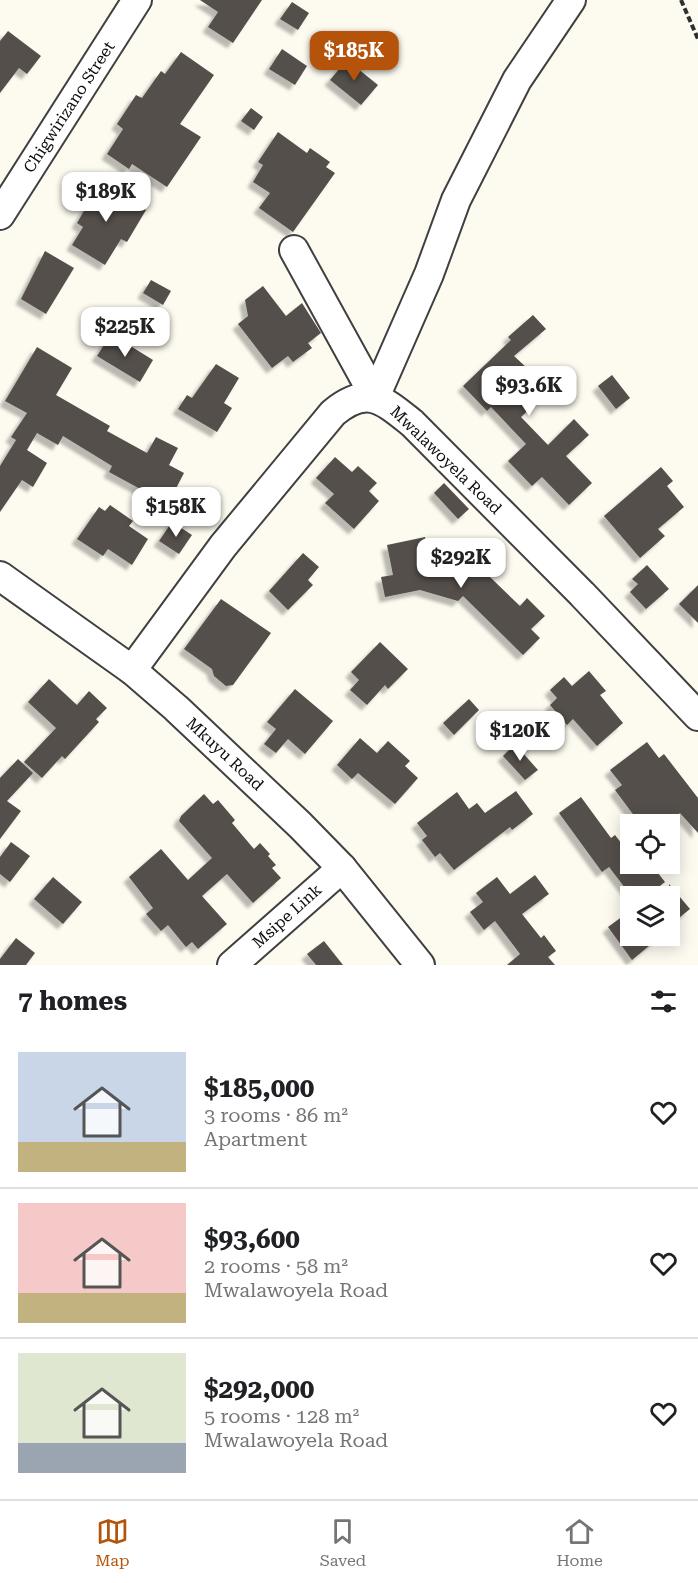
<!DOCTYPE html>
<html lang="en">
<head>
<meta charset="utf-8">
<style>
  :root { --surface:#fff; --page:#f2f2f2; --text:#202124; --muted:#757577; --line:#e0e0e0; --accent:#b45309 }
  body { margin:0; font-family:"Roboto Serif",serif; background:var(--page); color:var(--text); height:100vh; display:flex; flex-direction:column; font-size:22px; white-space:nowrap }
  * { box-sizing:border-box; margin:0 }
  p { font-size:20px; color:var(--muted) }
  .icon { flex:none; width:33px; height:33px; fill:none; stroke:currentColor; stroke-width:2; stroke-linecap:round; stroke-linejoin:round }
  .map { position:relative; height:965px; overflow:hidden }
  .side { display:flex; flex-direction:column; background:var(--surface); flex:1 }
  .side>* { flex:none }
  .tools { position:absolute; left:620px; top:814px; display:grid; gap:12px }
  .tools a { display:grid; place-items:center; width:60px; height:60px; border-radius:0px; background:var(--surface); box-shadow:0 3px 15px #0003; font-size:30px }
  .price { position:absolute; translate:-50% -51px; padding:0 14px; border-radius:12px; background:#fff; color:#222; font-size:20px; line-height:39px; filter:drop-shadow(0 2px 3px #0008) }
  .price::after { content:''; position:absolute; left:50%; top:36px; width:18px; height:14px; margin-left:-9px; background:inherit; clip-path:polygon(0 0,100% 0,50% 100%) }
  .price.on { background:var(--accent); color:#fff }
  ul { padding:0; list-style:none }
  li { display:flex; align-items:center; gap:18px; height:150px; padding:0 18px }
  li+li { border-top:2px solid var(--line) }
  li span { display:grid; place-items:center; flex:none; width:168px; height:120px; border-radius:0px; color:#555 }
  li>.icon { margin-inline-start:auto }
  span .icon { width:72px; height:72px; fill:#fffc; stroke-width:1 }
  li b { font-size:26px }
  h2 { display:flex; justify-content:space-between; align-items:center; height:72px; padding:0 18px; font-size:26px }
  .menu { display:flex; justify-content:space-around; align-items:center; height:84px; border-top:2px solid var(--line); background:var(--surface); font-size:16px; color:var(--muted) }
  .menu a { display:grid; justify-items:center; gap:3px }
  .menu .on { color:var(--accent) }
  .map>svg:first-child { display:block }
</style>
</head>
<body>
<div class="map">
<svg width="698" height="965" viewBox="0 0 698 965">
  <defs>
    <filter id="shadow"><feDropShadow dx="-5.5" dy="5.5" stdDeviation="1.5" flood-color="#0004"/></filter>
  </defs>
  <rect width="100%" height="100%" fill="#fdfbf0"/>
  <g fill="#554f4b" filter="url(#shadow)">
    <polygon points="200,0 262,0 233,43 208,27 218,12"/>
    <polygon points="292,2 309,13 298,30 280,19"/>
    <polygon points="8,31 41,56 27,74 19,68 0,93 0,41"/>
    <polygon points="282,49 307,66 295,85 269,69"/>
    <polygon points="181,52 214,75 180,124 201,137 167,187 132,164 129,169 107,154 123,129 117,124 136,95 142,98 161,71 165,74"/>
    <polygon points="347,60 378,85 361,105 330,80"/>
    <polygon points="251,108 263,117 254,130 241,121"/>
    <polygon points="278,132 307,153 310,148 330,162 326,167 335,173 293,232 259,208 270,193 253,182 263,165 258,162"/>
    <polygon points="89,185 103,193 109,188 146,210 127,242 121,239 105,265 72,245 83,227 77,223 88,204 80,200"/>
    <polygon points="45,251 74,268 46,314 21,299"/>
    <polygon points="151,280 171,291 163,305 143,293"/>
    <polygon points="263,286 286,316 302,303 321,333 308,343 312,348 293,362 288,356 272,368 238,324 248,316 245,300"/>
    <polygon points="533,315 546,329 514,356 527,368 522,372 544,395 521,417 548,445 574,419 589,435 566,456 592,483 569,505 542,477 532,486 508,461 526,444 491,407 487,411 463,386 511,340 508,337"/>
    <polygon points="111,334 153,360 140,382 97,356"/>
    <polygon points="37,347 72,368 56,395 110,426 107,431 147,453 156,437 178,448 169,465 184,473 168,504 109,472 112,466 63,436 58,445 37,433 27,450 47,463 33,487 22,480 0,512 0,466 16,440 11,437 27,413 5,401"/>
    <polygon points="216,364 239,378 224,403 232,408 217,432 178,409 187,395 192,398"/>
    <polygon points="612,375 630,398 616,409 598,386"/>
    <polygon points="335,457 352,472 358,466 377,483 369,491 379,501 354,529 325,503 334,494 316,478"/>
    <polygon points="661,467 673,481 667,486 684,507 658,529 665,536 640,558 604,516"/>
    <polygon points="444,483 469,509 458,519 434,493"/>
    <polygon points="110,505 133,521 129,526 148,539 132,565 108,549 103,556 77,539 99,507 105,511"/>
    <polygon points="172,522 192,535 179,554 159,541"/>
    <polygon points="425,537 429,558 451,563 462,550 520,606 527,598 545,616 531,629 540,638 523,655 463,596 458,601 420,590 385,597 381,577 393,575 387,545"/>
    <polygon points="303,553 319,567 308,580 313,585 288,610 269,591"/>
    <polygon points="647,565 669,589 646,609 630,592 638,584 632,579"/>
    <polygon points="698,585 698,623 679,604"/>
    <polygon points="221,599 271,633 233,685 226,686 214,676 212,669 184,649"/>
    <polygon points="380,642 408,669 388,689 385,685 367,705 350,690 359,680 351,672"/>
    <polygon points="589,671 606,691 600,695 623,723 597,746 573,719 567,725 550,705 557,698 550,690 564,677 572,686"/>
    <polygon points="49,679 77,705 89,691 107,708 96,719 99,722 65,759 62,756 42,778 24,762 56,728 28,702"/>
    <polygon points="295,689 333,721 305,754 288,739 276,753 264,744 276,729 267,722"/>
    <polygon points="469,699 479,710 454,735 443,723"/>
    <polygon points="360,738 377,753 388,741 410,761 405,766 418,778 395,804 358,773 352,779 337,765"/>
    <polygon points="647,742 659,758 664,754 698,798 698,833 680,813 665,825 641,825 615,790 622,785 610,770"/>
    <polygon points="515,744 538,770 525,780 503,756"/>
    <polygon points="18,759 33,773 7,801 21,811 0,839 0,778"/>
    <polygon points="516,791 533,814 512,830 510,827 454,870 440,853 435,857 422,840 427,836 417,823 457,792 469,809 477,803 485,813"/>
    <polygon points="204,794 213,804 218,800 235,820 232,823 254,849 260,843 270,854 268,856 276,865 272,868 281,878 253,903 227,874 202,896 227,924 198,949 192,942 186,947 168,925 161,931 146,914 153,908 129,877 161,849 188,880 212,858 179,821 181,816"/>
    <polygon points="581,797 611,838 615,835 630,854 630,864 651,864 665,882 646,897 632,897 609,867 602,872 559,813"/>
    <polygon points="11,842 30,856 10,882 0,874 0,857"/>
    <polygon points="535,875 549,894 522,914 541,938 544,935 556,951 548,957 555,965 507,965 520,954 495,921 484,930 470,912 483,902 476,893 497,877 510,894"/>
    <polygon points="53,877 82,902 63,924 34,899"/>
    <polygon points="669,884 690,909 669,926"/>
    <polygon points="630,911 630,936 661,936 632,960 608,927"/>
    <polygon points="16,938 35,953 26,965 0,965 0,959"/>
    <polygon points="324,941 343,965 316,965 307,954"/>
  </g>
  <g fill="none" stroke-linecap="round" stroke-linejoin="round">
    <defs>
      <g id="minor">
        <polyline points="0,215 137,0"/>
        <polyline points="294,250 375,397"/>
        <polyline points="375,397 429,274 456,200 517,80 571,0"/>
        <polyline points="0,576 132,670 176,708 300,825 342,868 420,965"/>
        <path d="M132,670l91,-124 110,-133c34,-28 49,-14 79,10l170,171 116,122"/>
        <polyline points="232,965 342,868"/>
      </g>
    </defs>
    <use href="#minor" stroke="#404040" stroke-width="32"/>
    <polyline stroke="#2f2f2f" stroke-width="4" stroke-dasharray="6 3" stroke-linecap="butt" points="681,0 698,39"/>
    <use href="#minor" stroke="#fff" stroke-width="28"/>
  </g>
  <g text-anchor="middle" dominant-baseline="central" stroke-width="6" stroke-linejoin="round" paint-order="stroke">
    <g font-size="16" fill="#0d0d0d" stroke="#fff">
      <text transform="translate(69 107) rotate(-57)">Chigwirizano Street</text>
      <text transform="translate(446 460) rotate(44)">Mwalawoyela Road</text>
      <text transform="translate(225 754) rotate(43)">Mkuyu Road</text>
      <text transform="translate(287 916) rotate(-42)">Msipe Link</text>
    </g>
  </g>
</svg>
<div class="tools">
<a><svg class="icon" aria-label="locate" viewBox="0 0 24 24"><circle cx="12" cy="12" r="6"/><path d="M12 2v4M12 18v4M2 12h4M18 12h4"/></svg></a>
<a><svg class="icon" aria-label="layers" viewBox="0 0 24 24"><path d="M12 4l9 5-9 5-9-5zM3 14l9 5 9-5"/></svg></a>
</div>
<b class="price on" style="left:354px;top:82px">$185K</b>
<b class="price" style="left:106px;top:223px">$189K</b>
<b class="price" style="left:125px;top:358px">$225K</b>
<b class="price" style="left:529px;top:417px">$93.6K</b>
<b class="price" style="left:176px;top:538px">$158K</b>
<b class="price" style="left:461px;top:589px">$292K</b>
<b class="price" style="left:520px;top:762px">$120K</b>
</div>
<section class="side">
<h2>7 homes<svg class="icon" aria-label="filters" viewBox="0 0 24 24"><path d="M4 7h16M4 17h16"/><circle cx="9" cy="7" r="2"/><circle cx="15" cy="17" r="2"/></svg></h2>
<ul>
<li><span style="background:linear-gradient(#c9d6e8 75%,#c2b280 0)"><svg class="icon" aria-label="home" viewBox="0 0 24 24"><path d="M3 11l9-7 9 7M6 9v11h12V9"/></svg></span><div><b>$185,000</b><p>3 rooms · 86 m²</p><p>Apartment</p></div><svg class="icon" aria-label="heart" viewBox="0 0 24 24"><path d="M12 20l-8-8c-3-5 5-10 8-4 3-6 11-1 8 4z"/></svg></li>
<li><span style="background:linear-gradient(#f6c9c9 75%,#c2b280 0)"><svg class="icon" aria-label="home" viewBox="0 0 24 24"><path d="M3 11l9-7 9 7M6 9v11h12V9"/></svg></span><div><b>$93,600</b><p>2 rooms · 58 m²</p><p>Mwalawoyela Road</p></div><svg class="icon" aria-label="heart" viewBox="0 0 24 24"><path d="M12 20l-8-8c-3-5 5-10 8-4 3-6 11-1 8 4z"/></svg></li>
<li><span style="background:linear-gradient(#dfe7d0 75%,#9aa5b1 0)"><svg class="icon" aria-label="home" viewBox="0 0 24 24"><path d="M3 11l9-7 9 7M6 9v11h12V9"/></svg></span><div><b>$292,000</b><p>5 rooms · 128 m²</p><p>Mwalawoyela Road</p></div><svg class="icon" aria-label="heart" viewBox="0 0 24 24"><path d="M12 20l-8-8c-3-5 5-10 8-4 3-6 11-1 8 4z"/></svg></li>
</ul>
</section>
<nav class="menu">
<a class="on"><svg class="icon" aria-label="map" viewBox="0 0 24 24"><path d="M3 6l6-2 6 2 6-2v14l-6 2-6-2-6 2zM9 4v14M15 6v14"/></svg>Map</a>
<a><svg class="icon" aria-label="saved" viewBox="0 0 24 24"><path d="M7 4h10v16l-5-4-5 4z"/></svg>Saved</a>
<a><svg class="icon" aria-label="home" viewBox="0 0 24 24"><path d="M3 11l9-7 9 7M6 9v11h12V9"/></svg>Home</a>
</nav>
</body>
</html>
